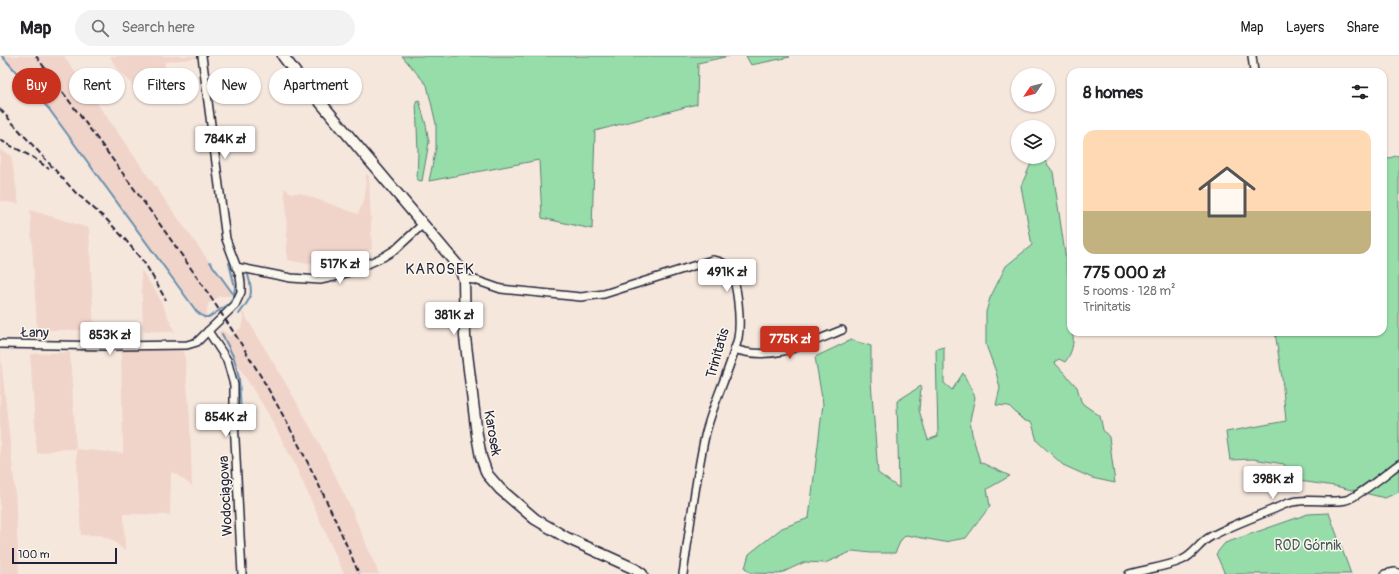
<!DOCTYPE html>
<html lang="en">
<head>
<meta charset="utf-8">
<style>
  :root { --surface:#fff; --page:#f2f2f2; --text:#202124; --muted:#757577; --line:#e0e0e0; --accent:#c8321e }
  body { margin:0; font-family:Pangolin,sans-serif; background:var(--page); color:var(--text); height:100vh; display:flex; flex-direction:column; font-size:15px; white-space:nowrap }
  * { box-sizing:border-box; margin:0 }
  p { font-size:13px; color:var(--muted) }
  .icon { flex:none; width:22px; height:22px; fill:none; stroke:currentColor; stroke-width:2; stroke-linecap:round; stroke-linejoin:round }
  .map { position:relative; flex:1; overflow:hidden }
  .sheet { position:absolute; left:1067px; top:12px; width:320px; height:268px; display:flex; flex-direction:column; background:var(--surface); border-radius:12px; box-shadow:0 1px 3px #0004 }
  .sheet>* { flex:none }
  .banner { position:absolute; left:12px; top:12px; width:380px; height:36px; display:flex; gap:8px }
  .needle { width:26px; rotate:235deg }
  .fabs { position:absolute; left:1011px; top:12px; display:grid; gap:8px }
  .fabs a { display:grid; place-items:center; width:44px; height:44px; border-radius:50%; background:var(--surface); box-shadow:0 1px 3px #0004; font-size:20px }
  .scale { position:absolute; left:12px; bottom:10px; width:105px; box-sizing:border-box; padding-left:4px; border:2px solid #22223b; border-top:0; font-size:11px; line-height:14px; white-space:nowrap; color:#22223b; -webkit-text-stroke:3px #fbf7ec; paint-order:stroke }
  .price { position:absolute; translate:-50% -34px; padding:0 9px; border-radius:4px; background:#fff; color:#222; font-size:13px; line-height:26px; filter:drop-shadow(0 1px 2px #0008) }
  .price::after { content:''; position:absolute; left:50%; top:24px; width:12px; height:9px; margin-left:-6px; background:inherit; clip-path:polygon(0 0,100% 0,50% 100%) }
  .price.current { background:var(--accent); color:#fff }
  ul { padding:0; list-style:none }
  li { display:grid; align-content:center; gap:8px; height:212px; padding:0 16px }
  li+li { border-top:1px solid var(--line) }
  li span { display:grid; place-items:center; height:124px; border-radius:12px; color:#555 }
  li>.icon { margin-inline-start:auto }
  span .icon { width:72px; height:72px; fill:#fffc; stroke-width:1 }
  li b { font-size:17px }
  h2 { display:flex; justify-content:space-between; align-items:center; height:48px; padding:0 16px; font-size:17px }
  .chip { padding:0 14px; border-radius:18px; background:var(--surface); box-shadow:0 1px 3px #0004; font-size:14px; line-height:36px }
  .chip.current { background:var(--accent); color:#fff }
  header { display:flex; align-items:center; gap:24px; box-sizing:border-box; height:56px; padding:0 20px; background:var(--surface); border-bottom:1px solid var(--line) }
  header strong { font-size:19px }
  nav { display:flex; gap:22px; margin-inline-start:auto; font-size:14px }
  .search { width:280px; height:36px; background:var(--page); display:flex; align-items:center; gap:10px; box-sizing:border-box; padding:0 14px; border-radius:22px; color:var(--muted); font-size:15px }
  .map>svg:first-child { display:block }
  .built { fill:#f0d4ca }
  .green { fill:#97ddaa; stroke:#5c8072 }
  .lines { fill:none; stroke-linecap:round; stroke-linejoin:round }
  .stream { stroke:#678fac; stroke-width:2 }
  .street-casing { stroke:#22223b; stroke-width:10 }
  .secondary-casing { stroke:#22223b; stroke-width:13 }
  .street { stroke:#fbf7ec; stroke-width:7 }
  .secondary { stroke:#fbf7ec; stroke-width:10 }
  .rail { stroke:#22223b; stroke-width:2; stroke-dasharray:6 3; stroke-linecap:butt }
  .labels { text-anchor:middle; stroke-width:3; stroke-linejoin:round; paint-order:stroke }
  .street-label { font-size:14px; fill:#22223b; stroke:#fbf7ec }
  .park-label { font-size:14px; fill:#455a5c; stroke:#fbf7ec }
  .neighbourhood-label { font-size:15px; letter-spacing:1px; fill:#22223b; stroke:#fbf7ec }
</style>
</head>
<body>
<header>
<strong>Map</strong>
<div class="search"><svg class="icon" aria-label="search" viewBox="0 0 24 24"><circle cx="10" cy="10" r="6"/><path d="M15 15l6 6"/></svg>Search here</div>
<nav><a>Map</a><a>Layers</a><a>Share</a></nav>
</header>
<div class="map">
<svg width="1399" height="518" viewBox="0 0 1399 518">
  <rect width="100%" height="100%" fill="#f6e7dd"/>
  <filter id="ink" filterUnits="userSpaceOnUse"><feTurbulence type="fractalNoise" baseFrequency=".025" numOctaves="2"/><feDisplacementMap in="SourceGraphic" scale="8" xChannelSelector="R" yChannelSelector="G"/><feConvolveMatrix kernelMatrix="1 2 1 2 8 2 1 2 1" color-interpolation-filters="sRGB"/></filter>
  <g filter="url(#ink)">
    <g class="built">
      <path d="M2,0h62l106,151 64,89h-14l-12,8 -3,17 -156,-212z"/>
      <path d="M110,0h87v2l-32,4 -1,21 -5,4 -18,7 -25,-26z"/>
      <path d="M0,94l11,5 8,49 -19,-3z"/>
      <path d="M366,118l3,2 3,73 -6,3 -24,9 -33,3 -22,-4 -1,-54 -2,-18 8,5h8l58,21 7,-17z"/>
      <path d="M30,154l59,18 5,102h-57z"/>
      <path d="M141,214l16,23 18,39 -32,-1z"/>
      <path d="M242,254l50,84 31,56 28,58 28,66h-35l-49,-109 -29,-55 -33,-52 -15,-26 4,-2 8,6 11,-8 2,-10z"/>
      <path d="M0,293l15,140 4,85h-19z"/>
      <path d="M121,294h62l2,8 5,61 2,67 -16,-12 -5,-2 -1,43 -46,-1 1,37 -13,-11 -12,-5h-19l-5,-86h-16l-23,5 -7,-100 40,-2 6,97 47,4z"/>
    </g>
    <g class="green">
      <path d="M402,0h327l-31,7 -1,41 -102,27 -3,98 -50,-11 -3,-58 -110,21 7,-33v-24l-9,-39z"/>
      <path d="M746,0h43l1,1 -39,8z"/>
      <path d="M419,44l7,25 3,17 -7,39 -5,-1 1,-28 -2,-51z"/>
      <path d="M1399,99v337l-14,6 -50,-12 -43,-6 -8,-16 -31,-5 -23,1 -4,-28 60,-11 -4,-43 -7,-46h108v-172z"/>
      <path d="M1034,101h8l11,15 18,122v38h2c1,12 -1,21 -8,30l-6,-3 -5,3 23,25 4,14 2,3 17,12 3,14 6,7 6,46 -23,-5 -29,-13 -26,-24 -5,-18 -9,-3 -14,-14 -13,-1 4,-17 -4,-16 -10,-27v-33l4,-14 16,-32 26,-21 -11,-59z"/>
      <path d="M851,284l20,6v35l7,92 21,15 -2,-87 24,-15 -2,24 9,30 10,-4 -2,-87 8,-2v36l8,7 11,-17 12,24 -5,23 2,14 8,28 30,14 -23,13 3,17 -24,32 -22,4 -38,-7 -5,5 -6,13h-24l-18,-2 -28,12 -20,-1 -26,12 -28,-1 -6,-5 4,-14 33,-26 27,-10 14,-114 -8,-47z"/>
      <path d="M1329,457l22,61h-126l-9,-20 9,-11 83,-29z"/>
    </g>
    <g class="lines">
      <g class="stream">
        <path d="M2,0l47,53 148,203 7,5h5l20,-13 5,-8 1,-9 -6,-24"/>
        <path d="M210,206l24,33"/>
        <path d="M239,258c12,-16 15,-19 9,-39"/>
        <path d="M222,278l12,24 5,20 2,36"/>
      </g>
      <g class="street-casing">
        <g id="street">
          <path d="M202,0l24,183 14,37 1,8v8l-6,13 -27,26 19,29 7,25v35l8,154"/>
          <path d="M1252,0l2,16"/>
          <path d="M236,211l55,11 29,2 14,-3 18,-6 31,-14 13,-8 27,-25"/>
          <path d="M464,223l11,1 26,9 80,8 23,-3 108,-34c6,1 12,2 16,7 10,13 13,55 10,71 -8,33 -25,64 -33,98 -10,46 -15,92 -22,138"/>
          <path d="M0,288l112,2 75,-1 10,-3 11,-11"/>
          <path d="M734,293c38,13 73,-5 108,-19"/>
          <path d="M1129,518c17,-5 37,-7 53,-14 12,-5 17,-17 28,-23 23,-13 49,-21 73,-32 21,-9 43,-1 63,-5 12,-3 42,-28 53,-36"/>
          <path d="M1385,518l10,-2 4,1"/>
        </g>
      </g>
      <g class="secondary-casing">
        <path id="secondary" d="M283,0l12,16 164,195 5,12 1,58 12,98 4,22 6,17 13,15 35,30 32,19 68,31 7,5"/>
      </g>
      <use href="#street" class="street"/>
      <use href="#secondary" class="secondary"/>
      <g class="rail">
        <path d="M36,0c63,86 128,170 187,260 54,81 98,168 136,258"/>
        <path d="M0,53l75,83 32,28 17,18 22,27 20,35"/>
        <path d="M0,84l34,18 15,11"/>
      </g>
    </g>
  </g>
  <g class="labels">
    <g class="street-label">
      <text transform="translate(35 276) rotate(1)" y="5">Łany</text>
      <text transform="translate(717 297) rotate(-74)" y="5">Trinitatis</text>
      <text transform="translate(493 377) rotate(80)" y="5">Karosek</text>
      <text transform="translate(225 440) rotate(-93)" y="5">Wodociągowa</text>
    </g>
    <g class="park-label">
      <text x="1308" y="494">ROD Górnik</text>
    </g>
    <g class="neighbourhood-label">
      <text x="440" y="218">KAROSEK</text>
    </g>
  </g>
</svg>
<div class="fabs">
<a><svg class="needle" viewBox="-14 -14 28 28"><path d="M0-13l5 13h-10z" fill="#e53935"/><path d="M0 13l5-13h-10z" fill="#757577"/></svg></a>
<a><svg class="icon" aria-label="layers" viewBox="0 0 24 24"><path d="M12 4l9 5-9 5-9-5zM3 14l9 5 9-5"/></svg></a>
</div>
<div class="scale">100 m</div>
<b class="price" style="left:225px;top:104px">784K zł</b>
<b class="price" style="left:340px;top:229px">517K zł</b>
<b class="price" style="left:727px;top:237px">491K zł</b>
<b class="price" style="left:454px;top:280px">381K zł</b>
<b class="price" style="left:110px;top:300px">853K zł</b>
<b class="price current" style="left:790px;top:304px">775K zł</b>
<b class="price" style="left:226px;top:382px">854K zł</b>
<b class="price" style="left:1273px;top:444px">398K zł</b>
<div class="banner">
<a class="chip current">Buy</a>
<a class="chip">Rent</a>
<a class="chip">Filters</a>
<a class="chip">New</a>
<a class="chip">Apartment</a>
</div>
<section class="sheet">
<h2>8 homes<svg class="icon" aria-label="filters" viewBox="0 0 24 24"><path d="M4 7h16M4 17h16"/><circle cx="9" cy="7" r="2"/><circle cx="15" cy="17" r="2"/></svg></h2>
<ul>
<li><span style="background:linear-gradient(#ffd9b3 65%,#c2b280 0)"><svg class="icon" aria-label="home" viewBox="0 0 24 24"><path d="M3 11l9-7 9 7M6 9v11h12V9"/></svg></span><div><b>775 000 zł</b><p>5 rooms · 128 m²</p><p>Trinitatis</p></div></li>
</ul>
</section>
</div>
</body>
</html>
